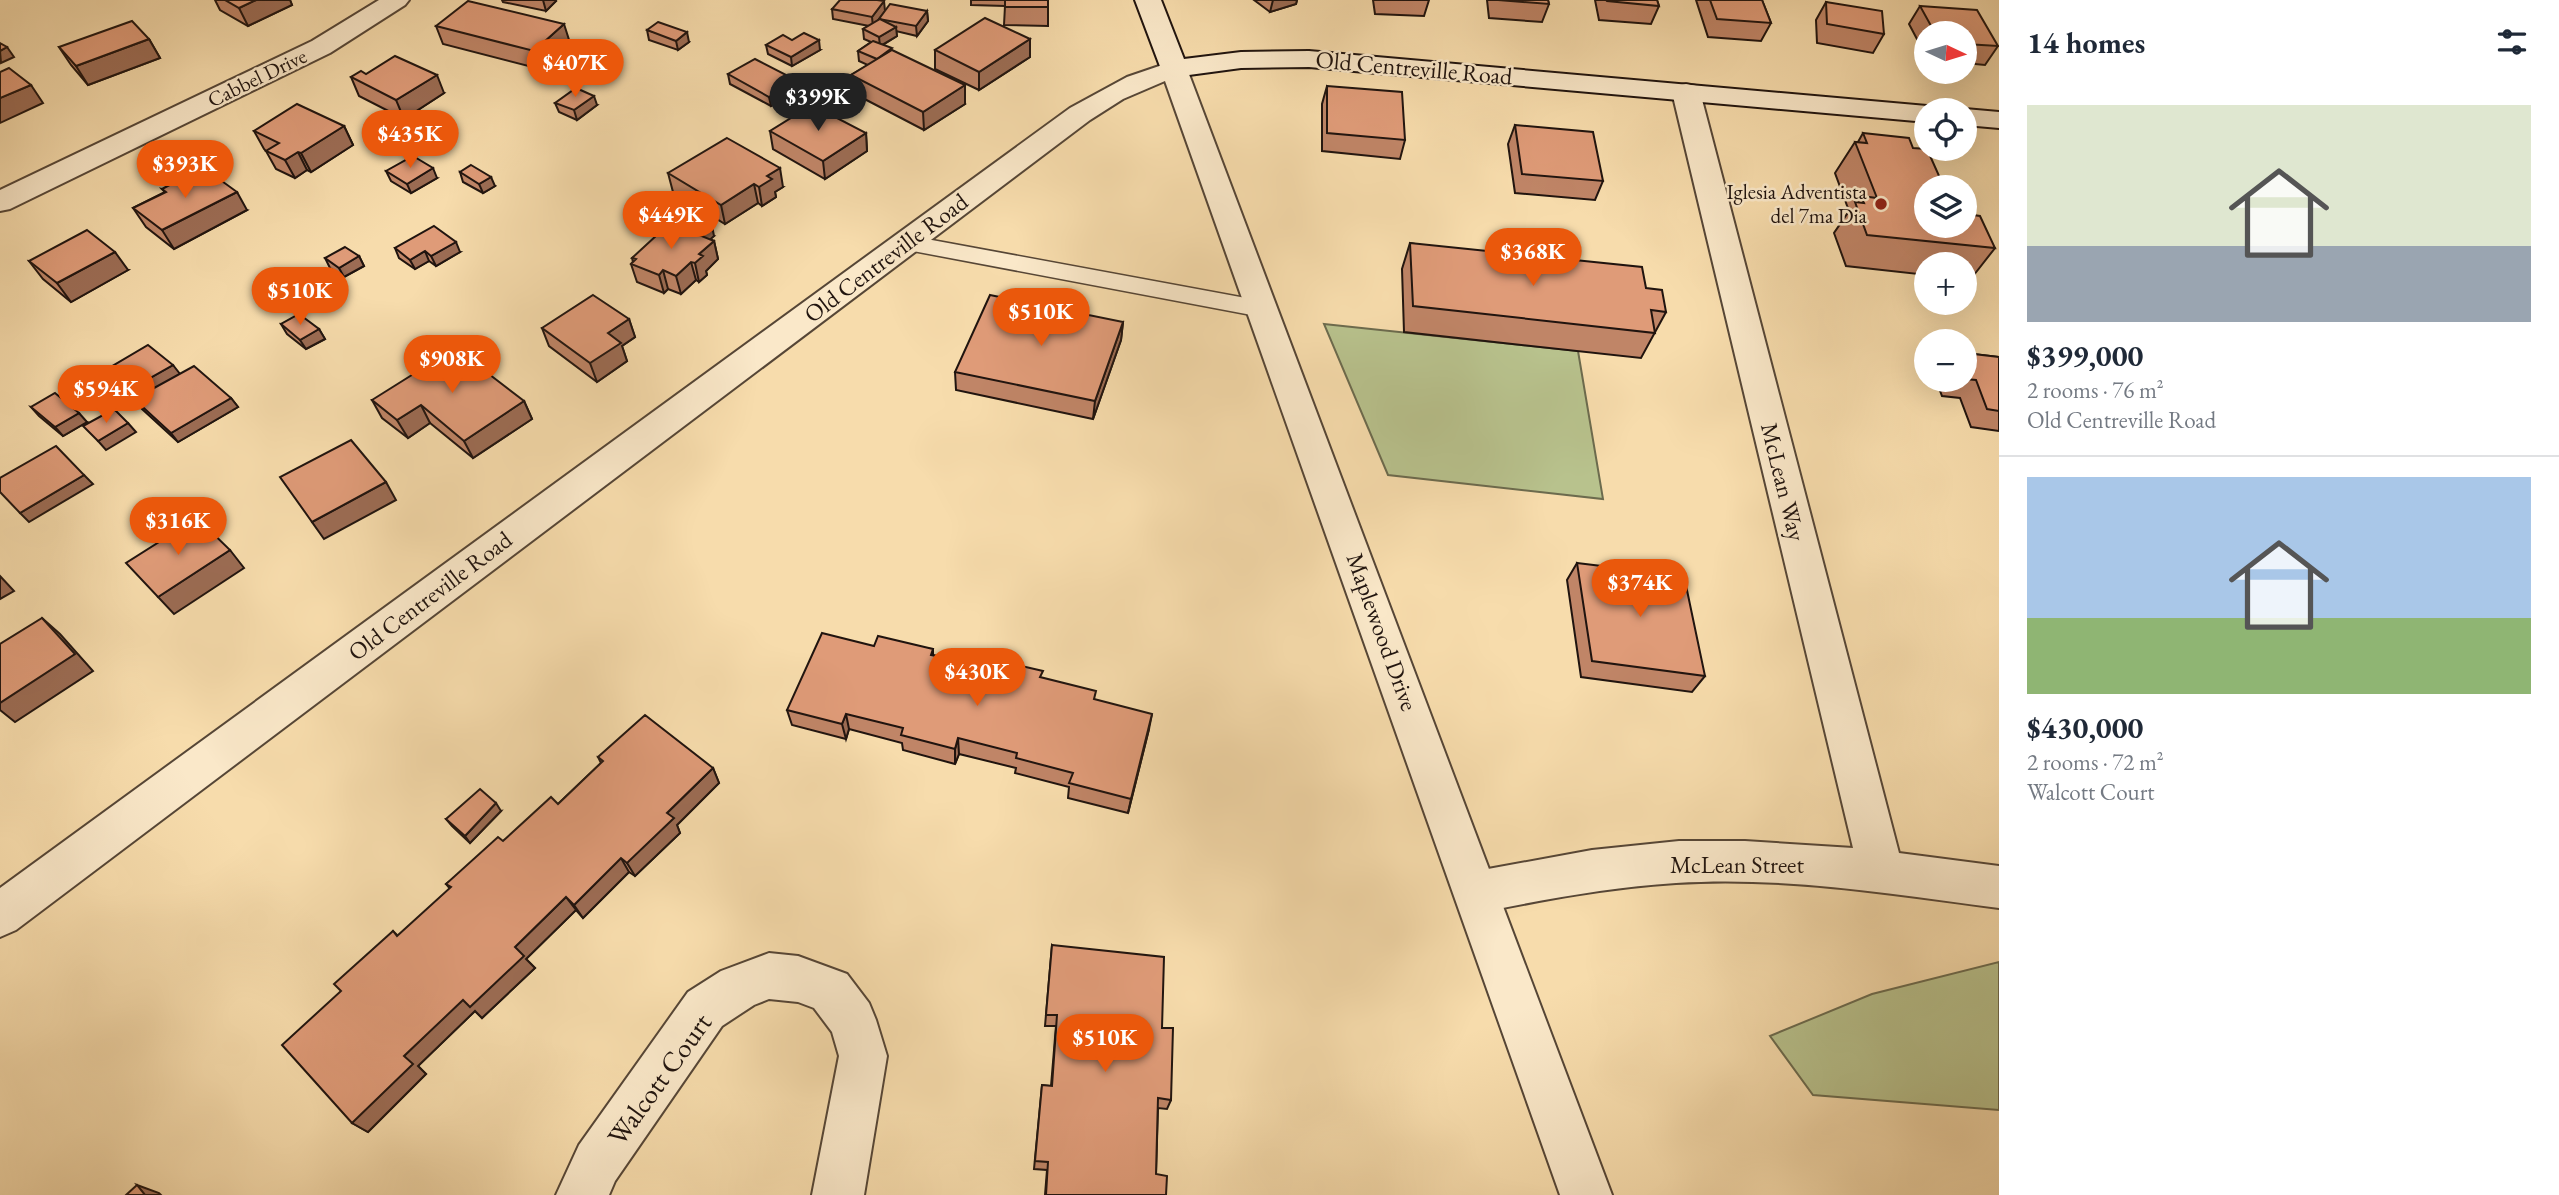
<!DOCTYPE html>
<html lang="en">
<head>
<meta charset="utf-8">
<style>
  :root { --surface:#fff; --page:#f2f2f3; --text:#1f2937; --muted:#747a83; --line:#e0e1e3; --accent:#ea580c }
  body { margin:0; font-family:"EB Garamond",serif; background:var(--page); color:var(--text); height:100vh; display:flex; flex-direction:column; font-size:26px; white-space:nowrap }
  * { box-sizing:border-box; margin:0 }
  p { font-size:23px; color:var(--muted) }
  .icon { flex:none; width:38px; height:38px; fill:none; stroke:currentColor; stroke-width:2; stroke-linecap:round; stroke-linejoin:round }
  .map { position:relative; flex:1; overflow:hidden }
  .panel { display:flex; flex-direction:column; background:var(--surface); width:560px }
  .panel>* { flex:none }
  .needle { width:46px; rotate:94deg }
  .buttons { position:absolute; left:1914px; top:21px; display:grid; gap:14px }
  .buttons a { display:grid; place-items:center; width:63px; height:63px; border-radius:50%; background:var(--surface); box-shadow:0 7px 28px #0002; font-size:35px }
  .price { position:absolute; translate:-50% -60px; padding:0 16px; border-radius:24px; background:var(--accent); color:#fff; font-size:23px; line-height:46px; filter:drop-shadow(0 2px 4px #0008) }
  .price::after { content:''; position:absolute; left:50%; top:42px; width:21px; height:16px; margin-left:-10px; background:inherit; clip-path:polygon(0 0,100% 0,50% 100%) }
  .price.on { background:#222; color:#fff }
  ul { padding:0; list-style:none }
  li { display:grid; align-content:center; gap:14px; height:371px; padding:0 28px }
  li+li { border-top:2px solid var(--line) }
  li span { display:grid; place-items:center; height:217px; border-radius:0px; color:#555 }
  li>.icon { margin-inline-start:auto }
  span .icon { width:126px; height:126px; fill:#fffc; stroke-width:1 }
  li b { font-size:30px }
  h2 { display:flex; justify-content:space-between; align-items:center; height:84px; padding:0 28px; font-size:30px }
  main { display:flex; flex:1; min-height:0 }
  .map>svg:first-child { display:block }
  .green { fill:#b8c28d; stroke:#6c6b4e; stroke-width:2 }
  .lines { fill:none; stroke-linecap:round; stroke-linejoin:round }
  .service-casing { stroke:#564636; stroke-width:3 }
  .minor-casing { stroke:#564636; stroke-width:4 }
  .tertiary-casing { stroke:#564636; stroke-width:4 }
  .secondary-casing { stroke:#20140f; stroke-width:4 }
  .service { fill:#fae8c9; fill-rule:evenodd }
  .minor { fill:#fae8c9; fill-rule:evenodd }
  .tertiary { fill:#fae8c9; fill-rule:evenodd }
  .secondary { fill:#fae8c9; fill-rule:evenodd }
  .wall { fill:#c08567; stroke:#20140f; stroke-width:2 }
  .shaded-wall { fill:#9c6c54; stroke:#20140f; stroke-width:2 }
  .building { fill:#df9b78; stroke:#20140f; stroke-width:2 }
  .poi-dot { fill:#8f2418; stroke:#fae8c9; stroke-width:2.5 }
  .labels { text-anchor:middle; stroke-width:5; stroke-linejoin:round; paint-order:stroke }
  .far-street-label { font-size:21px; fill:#20140f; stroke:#fae8c9 }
  .far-poi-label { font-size:21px; fill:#20140f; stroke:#fae8c9; text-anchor:end }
  .street-label { font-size:24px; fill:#20140f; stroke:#fae8c9 }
  .near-street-label { font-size:28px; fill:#20140f; stroke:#fae8c9 }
</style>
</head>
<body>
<main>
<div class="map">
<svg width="1999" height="1195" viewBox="0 0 1999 1195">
  <rect width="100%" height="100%" fill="#f7dcac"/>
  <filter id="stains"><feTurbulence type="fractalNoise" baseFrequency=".00286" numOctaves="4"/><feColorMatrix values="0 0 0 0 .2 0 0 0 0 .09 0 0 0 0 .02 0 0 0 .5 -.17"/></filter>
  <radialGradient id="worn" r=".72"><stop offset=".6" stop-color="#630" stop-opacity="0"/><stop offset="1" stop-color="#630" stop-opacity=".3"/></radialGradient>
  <g class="green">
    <path d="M1324,324l254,27 25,148 -215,-24z"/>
    <path d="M1999,962v148l-186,-15 -43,-59 102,-42z"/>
  </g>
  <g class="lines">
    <g class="service-casing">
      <path id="service" d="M905,235l357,66 9,2 3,6 -3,6 -9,2 -365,-69 -4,-5 4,-5z"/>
    </g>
    <g class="minor-casing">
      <g id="minor">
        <path d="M379,0h30l-4,5 -75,48 -320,156 -10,2v-21l312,-149z"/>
        <path d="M1686,84l10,2 4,6 199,761 100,13v42c-106,-14 -215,-32 -323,-25 -67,4 -133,17 -199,30l-16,-6 -7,-15 7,-15 16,-6 115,-21 87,-9h66l108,7 -181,-756 4,-6z"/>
        <path d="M769,953l29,3 49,18 22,29 7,17 11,36 -23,139h-52l27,-139 -7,-24 -18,-24 -16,-6 -29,-3 -15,6 -32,21 -107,155 -6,14h-53l23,-50 109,-153 33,-21z"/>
      </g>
    </g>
    <g class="tertiary-casing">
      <path id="tertiary" d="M1174,61l9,2 4,6 425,1126h-52l-395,-1114 -42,18 -33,21 -1074,810 -16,7v-49l1070,-780 57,-31z"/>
    </g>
    <g class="secondary-casing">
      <g id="secondary">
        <path d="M1135,0h26l23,59 57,-7 68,-1 618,55 11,4h-11v12l-618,-55 -68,1 -67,9 -9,-2 -4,-6z"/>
        <path d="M1965,109l34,3v16l-34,-3v-15h-6z"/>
      </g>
    </g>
    <use href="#service" class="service"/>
    <use href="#minor" class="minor"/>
    <use href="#tertiary" class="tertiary"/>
    <use href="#secondary" class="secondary"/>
  </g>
  <g class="wall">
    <path d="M215,0h75l2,5 -44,21 -28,-16z"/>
    <path d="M502,0h53l1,1 -10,10 -43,-9z"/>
    <path d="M971,0h77v26l-44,-1 1,-19 -34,-1z"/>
    <path d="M1254,0h43l-1,4 -26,8z"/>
    <path d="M1373,0h56l-5,16 -49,-2z"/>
    <path d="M1487,0h61l1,4 -7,18 -53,-4z"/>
    <path d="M1595,0h62l2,6 -8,18 -52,-4z"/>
    <path d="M1696,0h66l9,23 -10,18 -53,-4z"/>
    <path d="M1826,2l58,32 -11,19 -56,-10 -1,-23z"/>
    <path d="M1920,6l78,40 -13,19 -20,-2v-30h-38v25l-18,-34z"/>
    <path d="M832,9l95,2 1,10 -11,15 -21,-5 1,5 -14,9 82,59 -41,26 -71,-37 -2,-18 17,-10 -9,-4 -1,-10 13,-9 -7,-3 -1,-10 6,-3 -36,-7z"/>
    <path d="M436,26l134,17 -30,26 -97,-25z"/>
    <path d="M647,30l42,12 -11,8 -29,-10z"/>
    <path d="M149,39l11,19 -72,27 -17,-20 -12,-18z"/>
    <path d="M1030,39v18l-51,33 -44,-21v-19z"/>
    <path d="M766,45l54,5 -28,16 -24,-12z"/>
    <path d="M366,74l78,19 -40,26 -45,-23 -8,-19z"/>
    <path d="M728,74l68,6 2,10 -27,16 -41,-22z"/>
    <path d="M1327,86l78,54 -5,19 -78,-8v-47z"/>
    <path d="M555,103l42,2 -20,15 -18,-8z"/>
    <path d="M1515,125l88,56 -8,19 -80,-7 -7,-49z"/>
    <path d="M344,126l9,19 -42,27 -4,-2 -12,8 -19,-9 -10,-18 -2,-2 -10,-18z"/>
    <path d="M770,131l96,2 1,18 -42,28 -52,-30z"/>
    <path d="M1863,133l64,54 68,61 -25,32 -5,-1v-15h-38v11l-81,-9 -12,-33 15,-22 -14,-38 20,-31h3z"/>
    <path d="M386,171l51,7 -26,15 -20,-12z"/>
    <path d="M460,172l35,14 -12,7 -20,-11z"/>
    <path d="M668,173l115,14 -8,5 1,5 -14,9 -4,-3 -33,21 -52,-32z"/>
    <path d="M162,189l85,21 -73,39 -28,-22 -13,-19 32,-16z"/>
    <path d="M686,230l28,6 -4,3 4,2 4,18 -12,12 1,4 -8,7 -3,-2 -15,14 -13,-5 -4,4 -27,-11 -6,-18 2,-2 -1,-4z"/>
    <path d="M1410,243l236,45 20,24 -25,46 -237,-26 -2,-63z"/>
    <path d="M395,248l65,4 -24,14 -7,-5 -14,8 -16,-11z"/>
    <path d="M359,256l5,10 -20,11 -14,-9 -5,-10z"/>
    <path d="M29,261l99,9 -57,32 -28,-23z"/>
    <path d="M629,319l6,18 -13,9 5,15 -30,21 -48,-36 -7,-18z"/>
    <path d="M1123,322l-2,18 -28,79 -137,-29 -1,-18z"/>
    <path d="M281,324l38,5 6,10 -19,10 -19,-15z"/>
    <path d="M1965,353l34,4v74l-28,-4 -11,-29 -18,-2 -6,-16h29z"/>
    <path d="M104,371l75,3 52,24 7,9 -60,35 -36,-33 -7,-8 -24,-20z"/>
    <path d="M372,400l152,1 8,18 -59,39 -43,-35 -22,15 -26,-20z"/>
    <path d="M31,407l56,15 -24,14 -24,-20z"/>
    <path d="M1577,563l128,113 -13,16 -111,-15 -14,-97z"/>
    <path d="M874,646l59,3v6l50,11 59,12 53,22 54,29 -21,84 -60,-15 1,-11 -54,-14 1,-5 -57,-14 -4,10 -52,-14 -1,-7 -53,-14 -3,10 -54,-14 -5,-15z"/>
    <path d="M598,757l115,11 6,15 -42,42 3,8 -45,43 -6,-4 -46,46 -7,-8 -50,49 9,9 -53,50 -7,-7 -57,55 8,8 -58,58 -16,-9 -11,-132 52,-60 5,5 52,-47 -4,-5 57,-43 55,-37 43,-41z"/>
    <path d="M501,811l-31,32 -18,-17 -6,-7z"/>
    <path d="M1052,945l110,83 9,72 -4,9 -9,-1 -2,66 10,21h-121l2,-25 -13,-1 8,-84 9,1 5,-60h-11z"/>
  </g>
  <g class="shaded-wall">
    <path d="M256,0h34l2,5 -44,21 -9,-18z"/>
    <path d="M543,0h12l1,1 -10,10z"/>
    <path d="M1273,0h24l-1,4 -26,8z"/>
    <path d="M884,1l1,10 -12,16 -1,-10z"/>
    <path d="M927,11l1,10 -11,15 -1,-10z"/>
    <path d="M564,24l6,19 -30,26 -6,-18z"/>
    <path d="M896,27l1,9 -17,10 -1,-9z"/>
    <path d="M687,32l2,10 -11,8 -2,-9z"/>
    <path d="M149,39l11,19 -72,27 -12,-19z"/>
    <path d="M1030,39v18l-51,33v-18z"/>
    <path d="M819,40l1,10 -28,16 -1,-9z"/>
    <path d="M7,47l7,10 -13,6 -1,-12z"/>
    <path d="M437,75l7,18 -40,26 -8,-19z"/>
    <path d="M796,80l2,10 -27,16 -2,-9z"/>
    <path d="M31,85l12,18 -43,20v-25z"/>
    <path d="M965,85v19l-41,26 -1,-18z"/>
    <path d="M594,96l3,9 -20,15 -3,-10z"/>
    <path d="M344,126l9,19 -42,27 -10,-19z"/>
    <path d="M866,133l1,18 -42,28 -2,-18z"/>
    <path d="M298,152l9,18 -12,8 -10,-18z"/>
    <path d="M433,168l4,10 -26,15 -4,-9z"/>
    <path d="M780,168l3,19 -8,5 1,5 -14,9 -3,-19 8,-11z"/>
    <path d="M491,177l4,9 -12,7 -4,-9z"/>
    <path d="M754,184l4,19 -33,21 -4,-19z"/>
    <path d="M237,192l10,18 -73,39 -12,-19z"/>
    <path d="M712,226l2,10 -10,9 -2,-10z"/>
    <path d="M714,241l4,18 -12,12 1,4 -8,7 -4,-19 4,-9z"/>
    <path d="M456,242l4,10 -24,14 -5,-10z"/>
    <path d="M425,251l4,10 -14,8 -5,-9z"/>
    <path d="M115,252l13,18 -57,32 -14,-19z"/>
    <path d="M359,256l5,10 -20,11 -5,-9z"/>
    <path d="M691,262l5,18 -15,14 -5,-18z"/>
    <path d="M663,270l5,19 -4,4 -5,-18z"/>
    <path d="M629,319l6,18 -13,9 5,15 -30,21 -7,-19 18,-30z"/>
    <path d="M1123,322l-2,18 -28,79 2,-18z"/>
    <path d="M319,329l6,10 -19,10 -6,-9z"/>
    <path d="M173,365l7,9 -45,27 -8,-10z"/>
    <path d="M231,398l7,9 -60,35 -7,-9z"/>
    <path d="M524,401l8,18 -59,39 -9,-17z"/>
    <path d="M421,405l9,18 -22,15 -11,-18z"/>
    <path d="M79,413l8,9 -24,14 -8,-9z"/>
    <path d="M128,423l8,9 -30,18 -8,-9z"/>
    <path d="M84,475l9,9 -64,38 -9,-9z"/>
    <path d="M386,482l10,18 -72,39 -12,-17z"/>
    <path d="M230,550l14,18 -70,46 -16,-17z"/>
    <path d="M0,576l14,15 -14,8z"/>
    <path d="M42,618l18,16 33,37 -78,51 -15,-12v-7z"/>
    <path d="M846,714l3,15 -3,10 -4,-15z"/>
    <path d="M1152,714l-3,15 -21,84 3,-14z"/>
    <path d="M958,738l1,16 -4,10v-15z"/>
    <path d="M713,768l6,15 -42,42 3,8 -45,43 -8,-13 40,-50z"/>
    <path d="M496,803l5,8 -31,32 -5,-7z"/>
    <path d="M621,858l8,14 -46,46 -9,-13z"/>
    <path d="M566,897l10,13 -50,49 9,9 -53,50 -7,-7 -57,55 8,8 -58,58 -16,-9 52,-67z"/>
    <path d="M137,1185l22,8 2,2h-16z"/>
  </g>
  <g class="building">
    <path d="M225,0h31l-17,8z"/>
    <path d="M840,0h37l7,1 -12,16 -40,-8z"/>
    <rect x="1005" y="0" width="43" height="7"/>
    <path d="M1498,0h50l1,4z"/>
    <path d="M1606,0h51l2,6 -52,-5z"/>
    <path d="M1710,0h52l9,23 -54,-4z"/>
    <path d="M468,1l96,23 -30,27 -98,-25z"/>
    <path d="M1826,2l56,9 2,23 -57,-10z"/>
    <path d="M890,4l37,7 -11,15 -37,-7z"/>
    <path d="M1920,6l57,4 21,36 -33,-2v-11h-30z"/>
    <path d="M985,18l45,21 -51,33 -44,-22z"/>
    <path d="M880,19l16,8 -17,10 -16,-8z"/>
    <path d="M132,21l17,18 -73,27 -17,-19z"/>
    <path d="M658,22l29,10 -11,9 -29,-11z"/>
    <path d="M804,33l15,7 -28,17 -25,-12 17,-10 9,5z"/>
    <path d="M873,41l19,7 -15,11 -19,-8z"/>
    <path d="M0,43l7,4 -7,4z"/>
    <path d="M892,50l73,35 -42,27 -72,-37z"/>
    <path d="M395,56l42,19 -41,25 -45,-23 10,-6 5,3z"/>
    <path d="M755,59l41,21 -27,17 -41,-23z"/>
    <path d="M9,68l22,17 -31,13v-26z"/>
    <path d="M1327,86l75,6 3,48 -78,-7z"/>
    <path d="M576,88l18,8 -20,14 -19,-7z"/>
    <path d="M297,104l47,22 -43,27 -3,-1 -13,8 -19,-9 13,-8 -25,-12z"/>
    <path d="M812,105l54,28 -43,28 -53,-30z"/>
    <path d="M1515,125l78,7 10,49 -81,-7z"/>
    <path d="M1863,133l46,5 4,10 14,1 17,38h-17v39h38v-12l15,2 15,32 -128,-13 -12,-33 9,1 -3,-7 16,2 -22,-56 12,1z"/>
    <path d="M727,138l53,30 -13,8 5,3 -13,8 -5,-3 -33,21 -53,-32z"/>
    <path d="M413,156l20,12 -26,16 -21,-13z"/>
    <path d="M471,165l20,12 -12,7 -19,-12z"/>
    <path d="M208,171l29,21 -75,38 -29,-22 33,-16 -4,-3 15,-8 4,3z"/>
    <path d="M696,220l16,6 -10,9 -16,-6z"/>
    <path d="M670,223l44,18 -15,13 4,2 -8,7 -4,-1 -15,14 -13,-6 -4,5 -28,-11 5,-5 -4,-1z"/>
    <path d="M434,226l22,16 -25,14 -6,-5 -15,9 -15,-12z"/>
    <path d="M87,230l28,22 -58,31 -28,-22z"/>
    <path d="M1410,243l232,24 4,21 16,2 4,22 -15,-2 4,23 -242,-27z"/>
    <path d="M345,247l14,9 -20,12 -14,-10z"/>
    <path d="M593,295l36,24 -21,14 13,10 -31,20 -48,-35z"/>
    <path d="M990,295l133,27 -28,79 -140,-29z"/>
    <path d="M299,314l20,15 -19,11 -19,-16z"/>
    <path d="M148,345l25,20 -46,26 -23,-20z"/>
    <path d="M455,348l69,53 -60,40 -43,-36 -24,15 -25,-20z"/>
    <path d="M1965,353l34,4v54l-12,-2 -11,-29 -11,-1z"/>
    <path d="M194,366l37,32 -60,35 -37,-34z"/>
    <path d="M55,393l24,20 -24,14 -24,-20z"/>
    <path d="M114,409l14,14 -30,18 -15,-15z"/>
    <path d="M351,440l35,42 -74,40 -32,-45z"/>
    <path d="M56,446l28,29 -64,38 -20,-21v-14z"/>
    <path d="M197,518l33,32 -72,47 -32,-34z"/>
    <path d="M1577,563l107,13 21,100 -113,-15z"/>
    <path d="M42,618l33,36 -75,49v-59z"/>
    <path d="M822,633l52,13 4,-10 55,13 -2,6 52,11 3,-8 57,13 -3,6 56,14 -2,8 58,15 -21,85 -62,-16 4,-10 -57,-15 1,-5 -59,-15 -3,11 -54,-14 2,-7 -57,-14 -4,10 -55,-14z"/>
    <path d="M645,715l68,53 -46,45 7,5 -47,45 -6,-5 -47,47 -8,-8 -51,50 9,9 -54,51 -7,-7 -59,56 9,8 -61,59 -70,-78 59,-54 -7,-7 59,-53 4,5 54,-49 -5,-3 52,-47 5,4 48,-44 7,7 45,-43 -5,-4z"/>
    <path d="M480,789l16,14 -31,33 -19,-17z"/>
    <path d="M1052,945l112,12 -2,71h11l-2,72 -13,-2 -2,76 11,2 -1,19h-120l2,-33 -13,-1 7,-76 10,1 5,-71h-11z"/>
    <path d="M137,1185l8,10h-19z"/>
  </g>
  <circle class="poi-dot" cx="1881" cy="204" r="7"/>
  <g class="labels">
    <g class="far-street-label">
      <text transform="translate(257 78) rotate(-26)" y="7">Cabbel Drive</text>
    </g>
    <g class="far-poi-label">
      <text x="1867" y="199">Iglesia Adventista<tspan x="1867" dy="24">del 7ma Dia</tspan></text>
    </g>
    <g class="street-label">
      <text transform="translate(1414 68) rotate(5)" y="8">Old Centreville Road</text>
      <text transform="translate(886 258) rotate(-37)" y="8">Old Centreville Road</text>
      <text transform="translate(1783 482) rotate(76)" y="8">McLean Way</text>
      <text transform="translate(430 596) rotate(-37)" y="8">Old Centreville Road</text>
      <text transform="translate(1382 632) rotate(70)" y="8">Maplewood Drive</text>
      <text x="1737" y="873">McLean Street</text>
    </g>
    <g class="near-street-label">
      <text transform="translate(659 1079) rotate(-54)" y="10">Walcott Court</text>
    </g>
  </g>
  <rect width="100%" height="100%" filter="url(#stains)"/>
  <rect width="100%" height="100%" fill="url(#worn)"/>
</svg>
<div class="buttons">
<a><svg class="needle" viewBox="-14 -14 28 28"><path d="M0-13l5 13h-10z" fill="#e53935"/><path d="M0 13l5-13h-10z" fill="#747a83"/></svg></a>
<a><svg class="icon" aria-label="locate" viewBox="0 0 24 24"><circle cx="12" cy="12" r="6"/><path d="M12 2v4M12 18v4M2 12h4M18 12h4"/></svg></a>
<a><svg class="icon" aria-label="layers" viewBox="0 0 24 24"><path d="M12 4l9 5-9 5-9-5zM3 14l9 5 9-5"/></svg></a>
<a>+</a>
<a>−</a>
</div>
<b class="price" style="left:575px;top:99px">$407K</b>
<b class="price on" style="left:818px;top:133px">$399K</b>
<b class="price" style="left:410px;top:170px">$435K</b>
<b class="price" style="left:185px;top:200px">$393K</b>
<b class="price" style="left:671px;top:251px">$449K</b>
<b class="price" style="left:1533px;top:288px">$368K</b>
<b class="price" style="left:300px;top:327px">$510K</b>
<b class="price" style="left:1041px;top:348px">$510K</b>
<b class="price" style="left:452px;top:395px">$908K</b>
<b class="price" style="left:106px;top:425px">$594K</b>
<b class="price" style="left:178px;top:557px">$316K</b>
<b class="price" style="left:1640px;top:619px">$374K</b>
<b class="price" style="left:977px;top:708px">$430K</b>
<b class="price" style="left:1105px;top:1074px">$510K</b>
</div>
<section class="panel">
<h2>14 homes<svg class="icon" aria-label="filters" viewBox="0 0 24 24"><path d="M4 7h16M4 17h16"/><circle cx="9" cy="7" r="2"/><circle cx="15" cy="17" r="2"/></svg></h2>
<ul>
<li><span style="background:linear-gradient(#dfe7d0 65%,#9aa5b1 0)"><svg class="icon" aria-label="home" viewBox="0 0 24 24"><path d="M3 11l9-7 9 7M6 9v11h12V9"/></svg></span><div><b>$399,000</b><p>2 rooms · 76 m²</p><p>Old Centreville Road</p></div></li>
<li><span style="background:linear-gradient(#a9c7e8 65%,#8fb573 0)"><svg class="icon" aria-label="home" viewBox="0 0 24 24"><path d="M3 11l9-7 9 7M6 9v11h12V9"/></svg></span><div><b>$430,000</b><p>2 rooms · 72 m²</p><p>Walcott Court</p></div></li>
</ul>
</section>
</main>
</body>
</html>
